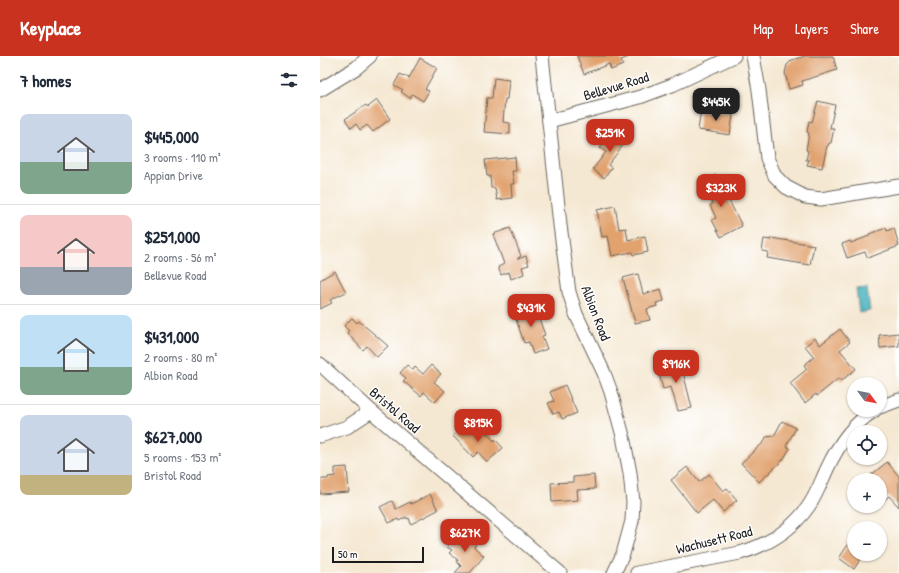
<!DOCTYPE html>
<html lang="en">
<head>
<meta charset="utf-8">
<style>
  :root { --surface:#fff; --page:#f2f2f3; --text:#1f2937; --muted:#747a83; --line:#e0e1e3; --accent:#c8321e }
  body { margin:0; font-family:"Patrick Hand",sans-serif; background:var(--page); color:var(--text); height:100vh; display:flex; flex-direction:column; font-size:15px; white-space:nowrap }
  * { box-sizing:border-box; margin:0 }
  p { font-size:13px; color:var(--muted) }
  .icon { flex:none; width:22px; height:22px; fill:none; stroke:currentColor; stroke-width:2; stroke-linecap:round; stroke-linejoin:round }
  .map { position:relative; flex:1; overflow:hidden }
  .sheet { display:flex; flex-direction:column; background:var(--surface); width:320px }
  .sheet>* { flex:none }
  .needle { width:26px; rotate:122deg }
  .tools { position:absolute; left:527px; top:321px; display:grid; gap:8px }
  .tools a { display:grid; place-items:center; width:40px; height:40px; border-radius:50%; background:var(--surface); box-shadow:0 1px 3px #0004; font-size:20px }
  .scale { position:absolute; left:12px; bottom:10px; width:92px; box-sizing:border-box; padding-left:4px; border:2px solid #1c1c1c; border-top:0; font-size:11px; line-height:14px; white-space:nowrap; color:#1c1c1c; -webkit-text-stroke:3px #fff; paint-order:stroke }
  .price { position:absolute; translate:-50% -34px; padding:0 9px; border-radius:8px; background:var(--accent); color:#fff; font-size:13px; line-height:26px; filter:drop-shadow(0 1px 2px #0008) }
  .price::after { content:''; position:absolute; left:50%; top:24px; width:12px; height:9px; margin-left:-6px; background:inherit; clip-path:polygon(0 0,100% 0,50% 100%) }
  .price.current { background:#222; color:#fff }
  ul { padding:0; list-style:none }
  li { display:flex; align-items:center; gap:12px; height:100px; padding:0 20px }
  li+li { border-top:1px solid var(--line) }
  li span { display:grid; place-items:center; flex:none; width:112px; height:80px; border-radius:8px; color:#555 }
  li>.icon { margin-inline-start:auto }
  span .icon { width:48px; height:48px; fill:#fffc; stroke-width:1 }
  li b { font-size:17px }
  h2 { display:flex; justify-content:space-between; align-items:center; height:48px; padding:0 20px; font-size:17px }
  header { display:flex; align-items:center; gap:24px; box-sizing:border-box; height:56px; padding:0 20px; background:var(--accent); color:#fff }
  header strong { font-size:19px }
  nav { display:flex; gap:22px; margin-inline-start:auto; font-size:14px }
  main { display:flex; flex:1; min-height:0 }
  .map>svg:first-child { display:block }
  .water { fill:#3fafbb; stroke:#2e666c }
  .building { fill:#e1a26e }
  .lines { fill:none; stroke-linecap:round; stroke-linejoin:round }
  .minor-casing { stroke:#68635c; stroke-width:15 }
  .minor { stroke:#fff; stroke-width:13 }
  .labels { text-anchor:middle; stroke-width:3; stroke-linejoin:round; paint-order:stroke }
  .street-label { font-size:14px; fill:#1c1c1c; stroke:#fff }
</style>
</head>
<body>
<header>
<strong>Keyplace</strong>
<nav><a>Map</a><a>Layers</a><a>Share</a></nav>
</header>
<main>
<section class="sheet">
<h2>7 homes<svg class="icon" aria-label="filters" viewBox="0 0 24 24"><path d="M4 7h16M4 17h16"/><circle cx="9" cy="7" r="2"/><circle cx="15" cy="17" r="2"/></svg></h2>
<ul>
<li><span style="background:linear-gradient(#c9d6e8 60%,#7fa58c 0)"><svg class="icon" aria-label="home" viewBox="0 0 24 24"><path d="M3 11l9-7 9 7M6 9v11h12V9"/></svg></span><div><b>$445,000</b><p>3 rooms · 110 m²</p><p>Appian Drive</p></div></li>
<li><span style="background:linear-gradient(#f6c9c9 65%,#9aa5b1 0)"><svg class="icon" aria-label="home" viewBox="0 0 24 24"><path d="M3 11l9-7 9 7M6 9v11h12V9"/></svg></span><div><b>$251,000</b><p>2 rooms · 56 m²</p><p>Bellevue Road</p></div></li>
<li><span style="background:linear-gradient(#bfe0f5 65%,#7fa58c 0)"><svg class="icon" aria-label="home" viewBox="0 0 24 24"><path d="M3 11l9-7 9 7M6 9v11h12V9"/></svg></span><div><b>$431,000</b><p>2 rooms · 80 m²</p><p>Albion Road</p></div></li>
<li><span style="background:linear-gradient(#c9d6e8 75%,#c2b280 0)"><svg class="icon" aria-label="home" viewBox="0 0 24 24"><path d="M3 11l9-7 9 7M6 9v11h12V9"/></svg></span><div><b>$627,000</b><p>5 rooms · 153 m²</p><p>Bristol Road</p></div></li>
</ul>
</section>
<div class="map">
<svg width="579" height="517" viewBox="0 0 579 517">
  <rect width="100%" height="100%" fill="#fff"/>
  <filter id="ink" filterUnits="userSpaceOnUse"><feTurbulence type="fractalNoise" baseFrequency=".025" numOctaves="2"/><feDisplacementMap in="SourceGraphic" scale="8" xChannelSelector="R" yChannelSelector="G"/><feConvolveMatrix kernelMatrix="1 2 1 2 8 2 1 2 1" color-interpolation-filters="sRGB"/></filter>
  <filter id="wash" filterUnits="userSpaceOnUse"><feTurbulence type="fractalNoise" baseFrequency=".012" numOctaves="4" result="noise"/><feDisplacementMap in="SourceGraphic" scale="16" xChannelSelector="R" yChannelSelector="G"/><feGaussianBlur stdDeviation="0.9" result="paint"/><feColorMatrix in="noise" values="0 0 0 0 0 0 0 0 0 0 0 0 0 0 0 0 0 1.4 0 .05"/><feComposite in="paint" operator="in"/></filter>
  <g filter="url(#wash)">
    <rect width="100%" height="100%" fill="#f5e8d2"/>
    <path class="water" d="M547,232l3,23 -11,2 -3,-24z"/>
    <g id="blocks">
      <g class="building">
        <path d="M257,0h51l1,1 -8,3 2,5 -12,5 -2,-6 -25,10z"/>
        <path d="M485,0h28l4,14 -35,11 1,4 -14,4 -4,-16 2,-8 5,-5z"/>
        <path d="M100,2l17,10 -12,21 4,2 -6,10 -11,-7 -2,4 -9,-6 2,-2 -9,-5 6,-11 9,4z"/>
        <path d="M174,22l15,2 -2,19h-2l-2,23 7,1v11l-26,-2 3,-34h5z"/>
        <path d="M57,44l13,19 -17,13 -6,-7 -7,5 -4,-6 -5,4 -6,-9 21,-14 2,2z"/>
        <path d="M498,45l17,4 -5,23h4l-3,15h-2l-1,3h-1l-5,22 -15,-3 2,-5h-3l2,-9 -2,-1 3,-17 -2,-1 2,-11 3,1z"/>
        <path d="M381,54l32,5 -3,20 -32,-5z"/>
        <path d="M294,74l13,10 -19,25 4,3 -8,10 -11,-9 13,-17 -6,-4z"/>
        <path d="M195,101l1,14h-4l2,13h-3l1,14 -15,2 -2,-12h-4l-1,-12h-3l-2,-16z"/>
        <path d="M396,119l26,51 -21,11 -9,-17 4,-2 -6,-13 3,-1 -11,-22z"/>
        <path d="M295,150l4,23 7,-1 2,12 17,-4 3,16 -15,3 -1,-3 -20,4 -4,-20 -6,1 -5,-27z"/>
        <path d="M190,172l11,28 -3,2v1l8,-3 3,9 -7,2 2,7 -13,5 -2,-7 -8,3 -3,-8 6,-3 -11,-30z"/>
        <path d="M566,172l1,3 7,-3 5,18 -31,12 -3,-6 -18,6 -5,-14 8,-3 1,2 18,-7v-2z"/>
        <path d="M451,182l43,7 -4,20 -43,-7 1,-6 -6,-1 2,-12 7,1z"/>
        <path d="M15,215l11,21 -16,8 2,3 -12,6v-29z"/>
        <path d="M318,218l5,20 18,-5 3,12 -8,2 1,3 -10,3 3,11 -15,3 -12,-45z"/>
        <path d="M211,248l4,10 2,-1 8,22 -3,1 5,13 -14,5 -4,-12 -5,1 -11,-33z"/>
        <path d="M32,262l5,5 2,-2 29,25 -11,11 -10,-11 -4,4 -16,-17 2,-2 -5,-5z"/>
        <path d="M520,273l10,13 -10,8 16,19 -15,12 -2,-3 -22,18 -1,-2 -11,9 -15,-20 17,-14 -3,-4 10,-8 -9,-11 10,-8 5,7z"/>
        <path d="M579,277v13l-19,2 -1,-13z"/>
        <path d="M360,304l12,48 -14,3 -7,-24 -8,2 -6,-23z"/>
        <path d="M87,309l6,5 2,-3 8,7 8,-9 10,9 -7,8 11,9 -10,11 -11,-10 -3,4 -18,-15 3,-3 -6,-5z"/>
        <path d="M245,329l12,28 -15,6 -3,-7 -6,2 -5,-11 6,-2 -4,-9z"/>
        <path d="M462,365l14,7 -10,18 4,2 -7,12 -24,22 -18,-19 23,-21 2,-5 8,-1z"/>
        <path d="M146,367l10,10 6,-5 12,13 1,-2 8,9 -16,14 -9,-10 -5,5 -20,-21z"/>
        <path d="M567,406l12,14v31l-10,-11 -9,8v-24h-15z"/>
        <path d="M27,411l2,25 -29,2v-15h8v-2l7,-1v-8z"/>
        <path d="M367,411l12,15 10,-8 14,17 4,-3 10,12 -14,12 -10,-12 -16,13 -26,-33z"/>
        <path d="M274,419l1,14 -18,1 1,10 -26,2 -1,-19 22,-1v-5z"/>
        <path d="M110,438l8,16 -27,14 -2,-6 -2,1 -1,-2 -7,4 -1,-2 -9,4 -9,-16 12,-6 4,8 14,-7 1,2z"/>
        <path d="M141,475l15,13 -2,3 10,9 -14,17h-15l6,-7 -4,-4 1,-2 -9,-7 3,-3 -5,-3z"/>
        <path d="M534,480v18h10l-10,15 -15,-11z"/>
      </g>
    </g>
  </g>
  <g filter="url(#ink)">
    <use href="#blocks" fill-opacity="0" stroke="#68635c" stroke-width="1"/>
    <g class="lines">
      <g class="minor-casing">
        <g id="minor">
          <path d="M222,0l18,169 9,67 7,22 28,59 7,19 12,44 7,37 3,29 -1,19 -9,33 -9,19"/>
          <path d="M433,0l6,34 8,68 8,18 11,11 19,10 16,2 78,-13"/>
          <path d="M0,34l36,-22 14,-12"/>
          <path d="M229,65l91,-24 32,-12 62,-29"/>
          <path d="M0,308l51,47 189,162"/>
          <path d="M560,351l19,-7"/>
          <path d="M0,380l27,-9 24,-16"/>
          <path d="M317,517l103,-20c27,-8 51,-22 68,-46 8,-11 13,-25 19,-38 11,-24 25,-45 48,-59"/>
        </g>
      </g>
      <use href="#minor" class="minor"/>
    </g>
  </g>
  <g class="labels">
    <g class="street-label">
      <text transform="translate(296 30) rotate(-17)" y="5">Bellevue Road</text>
      <text transform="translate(276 257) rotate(69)" y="5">Albion Road</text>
      <text transform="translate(75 354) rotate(41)" y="5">Bristol Road</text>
      <text transform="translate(394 484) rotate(-14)" y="5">Wachusett Road</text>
    </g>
  </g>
</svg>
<div class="tools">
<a><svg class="needle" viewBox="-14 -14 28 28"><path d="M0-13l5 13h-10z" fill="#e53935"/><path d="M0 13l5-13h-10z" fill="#747a83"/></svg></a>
<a><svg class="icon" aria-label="locate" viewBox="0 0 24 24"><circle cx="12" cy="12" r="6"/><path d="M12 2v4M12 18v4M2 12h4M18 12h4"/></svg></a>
<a>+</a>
<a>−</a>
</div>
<div class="scale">50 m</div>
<b class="price current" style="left:396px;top:66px">$445K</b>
<b class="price" style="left:290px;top:97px">$251K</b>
<b class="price" style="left:401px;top:152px">$323K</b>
<b class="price" style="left:211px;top:272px">$431K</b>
<b class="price" style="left:356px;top:328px">$916K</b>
<b class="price" style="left:158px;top:387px">$815K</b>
<b class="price" style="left:145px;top:497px">$627K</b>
</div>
</main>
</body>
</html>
